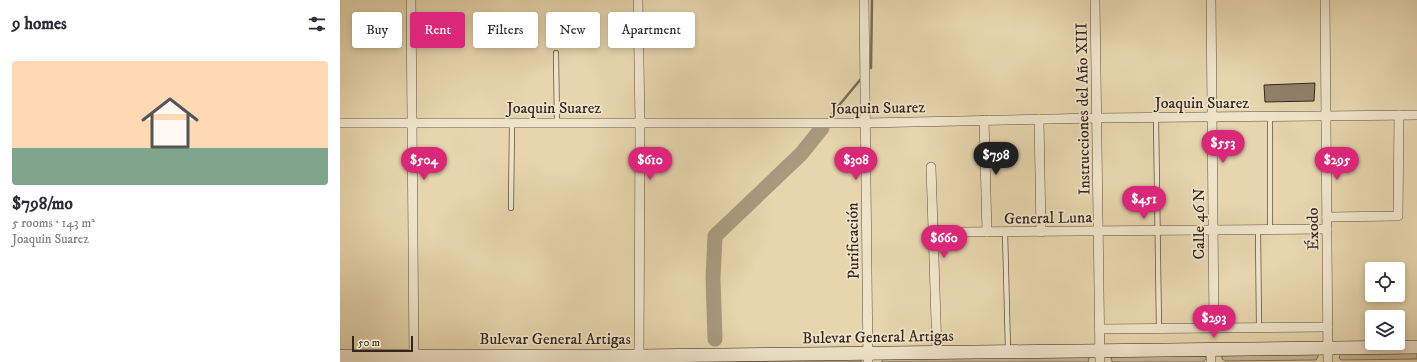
<!DOCTYPE html>
<html lang="en">
<head>
<meta charset="utf-8">
<style>
  :root { --surface:#fff; --page:#f2f2f3; --text:#2b2b33; --muted:#7c7c81; --accent:#db2777 }
  body { margin:0; font-family:"IM FELL DW Pica",serif; background:var(--page); color:var(--text); height:100vh; display:flex; flex-direction:column; font-size:15px; white-space:nowrap }
  * { box-sizing:border-box; margin:0 }
  p { font-size:13px; color:var(--muted) }
  .icon { flex:none; width:22px; height:22px; fill:none; stroke:currentColor; stroke-width:2; stroke-linecap:round; stroke-linejoin:round }
  .map { position:relative; flex:1; overflow:hidden }
  .sheet { display:flex; flex-direction:column; background:var(--surface); width:340px }
  .sheet>* { flex:none }
  .guide { position:absolute; left:12px; top:12px; width:380px; height:36px; display:flex; gap:8px }
  .tools { position:absolute; left:1025px; top:262px; display:grid; gap:8px }
  .tools a { display:grid; place-items:center; width:40px; height:40px; border-radius:4px; background:var(--surface); box-shadow:0 2px 6px #0003; font-size:20px }
  .scale { position:absolute; left:12px; bottom:10px; width:61px; box-sizing:border-box; padding-left:4px; border:2px solid #34251f; border-top:0; font-size:11px; line-height:14px; white-space:nowrap; color:#34251f; -webkit-text-stroke:3px #efe4ca; paint-order:stroke }
  .price { position:absolute; translate:-50% -34px; padding:0 9px; border-radius:14px; background:var(--accent); color:#fff; font-size:13px; line-height:26px; filter:drop-shadow(0 1px 2px #0008) }
  .price::after { content:''; position:absolute; left:50%; top:24px; width:12px; height:9px; margin-left:-6px; background:inherit; clip-path:polygon(0 0,100% 0,50% 100%) }
  .price.selected { background:#222; color:#fff }
  ul { padding:0; list-style:none }
  li { display:grid; align-content:center; gap:8px; height:212px; padding:0 12px }
  li span { display:grid; place-items:center; height:124px; border-radius:4px; color:#555 }
  li>.icon { margin-inline-start:auto }
  span .icon { width:72px; height:72px; fill:#fffc; stroke-width:1 }
  li b { font-size:17px }
  h2 { display:flex; justify-content:space-between; align-items:center; height:48px; padding:0 12px; font-size:17px }
  .tag { padding:0 14px; border-radius:4px; background:var(--surface); box-shadow:0 2px 6px #0003; font-size:14px; line-height:36px }
  .tag.selected { background:var(--accent); color:#fff }
  main { display:flex; flex:1; min-height:0 }
  .map>svg:first-child { display:block }
  .green { fill:#c8b795; stroke:#7e6e5a }
  .lines { fill:none; stroke-linecap:round; stroke-linejoin:round }
  .stream { stroke:#7a6b57; stroke-width:2.5 }
  .river { stroke:#a9997d; stroke-width:15 }
  .building { fill:#918169; stroke:#34251f }
  .lane-casing { stroke:#605142; stroke-width:6 }
  .street-casing { stroke:#605142; stroke-width:10 }
  .secondary-casing { stroke:#34251f; stroke-width:14 }
  .lane { stroke:#efe4ca; stroke-width:4.5 }
  .street { stroke:#efe4ca; stroke-width:9 }
  .secondary { stroke:#efe4ca; stroke-width:13 }
  .labels { text-anchor:middle; stroke-width:3.5; stroke-linejoin:round; paint-order:stroke }
  .street-label { font-size:16px; fill:#34251f; stroke:#efe4ca }
</style>
</head>
<body>
<main>
<section class="sheet">
<h2>9 homes<svg class="icon" aria-label="filters" viewBox="0 0 24 24"><path d="M4 7h16M4 17h16"/><circle cx="9" cy="7" r="2"/><circle cx="15" cy="17" r="2"/></svg></h2>
<ul>
<li><span style="background:linear-gradient(#ffd9b3 70%,#7fa58c 0)"><svg class="icon" aria-label="home" viewBox="0 0 24 24"><path d="M3 11l9-7 9 7M6 9v11h12V9"/></svg></span><div><b>$798/mo</b><p>5 rooms · 143 m²</p><p>Joaquin Suarez</p></div></li>
</ul>
</section>
<div class="map">
<svg width="1077" height="362" viewBox="0 0 1077 362">
  <rect width="100%" height="100%" fill="#e6d5ad"/>
  <filter id="stains"><feTurbulence type="fractalNoise" baseFrequency=".005" numOctaves="4"/><feColorMatrix values="0 0 0 0 .2 0 0 0 0 .09 0 0 0 0 .02 0 0 0 .5 -.17"/></filter>
  <radialGradient id="worn" r=".72"><stop offset=".6" stop-color="#630" stop-opacity="0"/><stop offset="1" stop-color="#630" stop-opacity=".3"/></radialGradient>
  <g class="green">
    <path d="M1077,352v7l-76,1 -2,-2 2,-5z"/>
    <path d="M884,354h94v3l-2,3 -91,1 -3,-2v-3z"/>
    <path d="M749,356v4l-1,2h-206v-3z"/>
    <path d="M772,356h94v3l-3,3h-90l-2,-2z"/>
    <path d="M521,358v4h-207z"/>
  </g>
  <g class="lines">
    <g class="stream">
      <path d="M531,68l1,-68"/>
      <path d="M491,115l29,-35"/>
    </g>
    <path class="river" d="M375,339l-2,-61 2,-42 86,-82 21,-26"/>
  </g>
  <path class="building" d="M975,83l-1,18 -49,1 -1,-17z"/>
  <g class="lines">
    <g class="lane-casing">
      <g id="lane">
        <path d="M216,53l1,70"/>
        <path d="M930,117v112"/>
        <path d="M816,118l3,211"/>
        <path d="M171,208l1,-86"/>
        <path d="M918,229l1,99"/>
        <path d="M665,232l3,118"/>
      </g>
    </g>
    <g class="street-casing">
      <g id="street">
        <path d="M71,0l3,361"/>
        <path d="M298,0l2,122 -1,239"/>
        <path d="M524,0l4,362"/>
        <path d="M755,0l5,362"/>
        <path d="M871,0l3,328"/>
        <path d="M985,0l3,362"/>
        <path d="M699,119l2,113"/>
        <path d="M644,120l3,112"/>
        <path d="M0,123h526l232,-5 319,-3"/>
        <path d="M591,167l6,185"/>
        <path d="M987,217l71,-1 1,-101"/>
        <path d="M620,232l367,-3"/>
        <path d="M760,329l228,-2"/>
        <path d="M871,350v12"/>
      </g>
    </g>
    <g class="secondary-casing">
      <path id="secondary" d="M0,356h299l778,-9"/>
    </g>
    <use href="#lane" class="lane"/>
    <use href="#street" class="street"/>
    <use href="#secondary" class="secondary"/>
  </g>
  <g class="labels">
    <g class="street-label">
      <text x="862" y="108">Joaquin Suarez</text>
      <text x="214" y="113">Joaquin Suarez</text>
      <text transform="translate(538 107) rotate(-1)" y="6">Joaquin Suarez</text>
      <text transform="translate(742 109) rotate(-91)" y="6">Instrucciones del Año XIII</text>
      <text transform="translate(708 217) rotate(-1)" y="6">General Luna</text>
      <text transform="translate(858 224) rotate(-90)" y="6">Calle 46 N</text>
      <text transform="translate(972 229) rotate(-91)" y="6">Éxodo</text>
      <text transform="translate(512 241) rotate(-91)" y="6">Purificación</text>
      <text transform="translate(538 336) rotate(-1)" y="6">Bulevar General Artigas</text>
      <text x="215" y="344">Bulevar General Artigas</text>
    </g>
  </g>
  <rect width="100%" height="100%" filter="url(#stains)"/>
  <rect width="100%" height="100%" fill="url(#worn)"/>
</svg>
<div class="tools">
<a><svg class="icon" aria-label="locate" viewBox="0 0 24 24"><circle cx="12" cy="12" r="6"/><path d="M12 2v4M12 18v4M2 12h4M18 12h4"/></svg></a>
<a><svg class="icon" aria-label="layers" viewBox="0 0 24 24"><path d="M12 4l9 5-9 5-9-5zM3 14l9 5 9-5"/></svg></a>
</div>
<div class="scale">50 m</div>
<b class="price" style="left:883px;top:164px">$553</b>
<b class="price selected" style="left:656px;top:176px">$798</b>
<b class="price" style="left:84px;top:181px">$504</b>
<b class="price" style="left:310px;top:181px">$610</b>
<b class="price" style="left:516px;top:181px">$308</b>
<b class="price" style="left:997px;top:181px">$295</b>
<b class="price" style="left:804px;top:220px">$451</b>
<b class="price" style="left:604px;top:259px">$660</b>
<b class="price" style="left:874px;top:339px">$293</b>
<div class="guide">
<a class="tag">Buy</a>
<a class="tag selected">Rent</a>
<a class="tag">Filters</a>
<a class="tag">New</a>
<a class="tag">Apartment</a>
</div>
</div>
</main>
</body>
</html>
